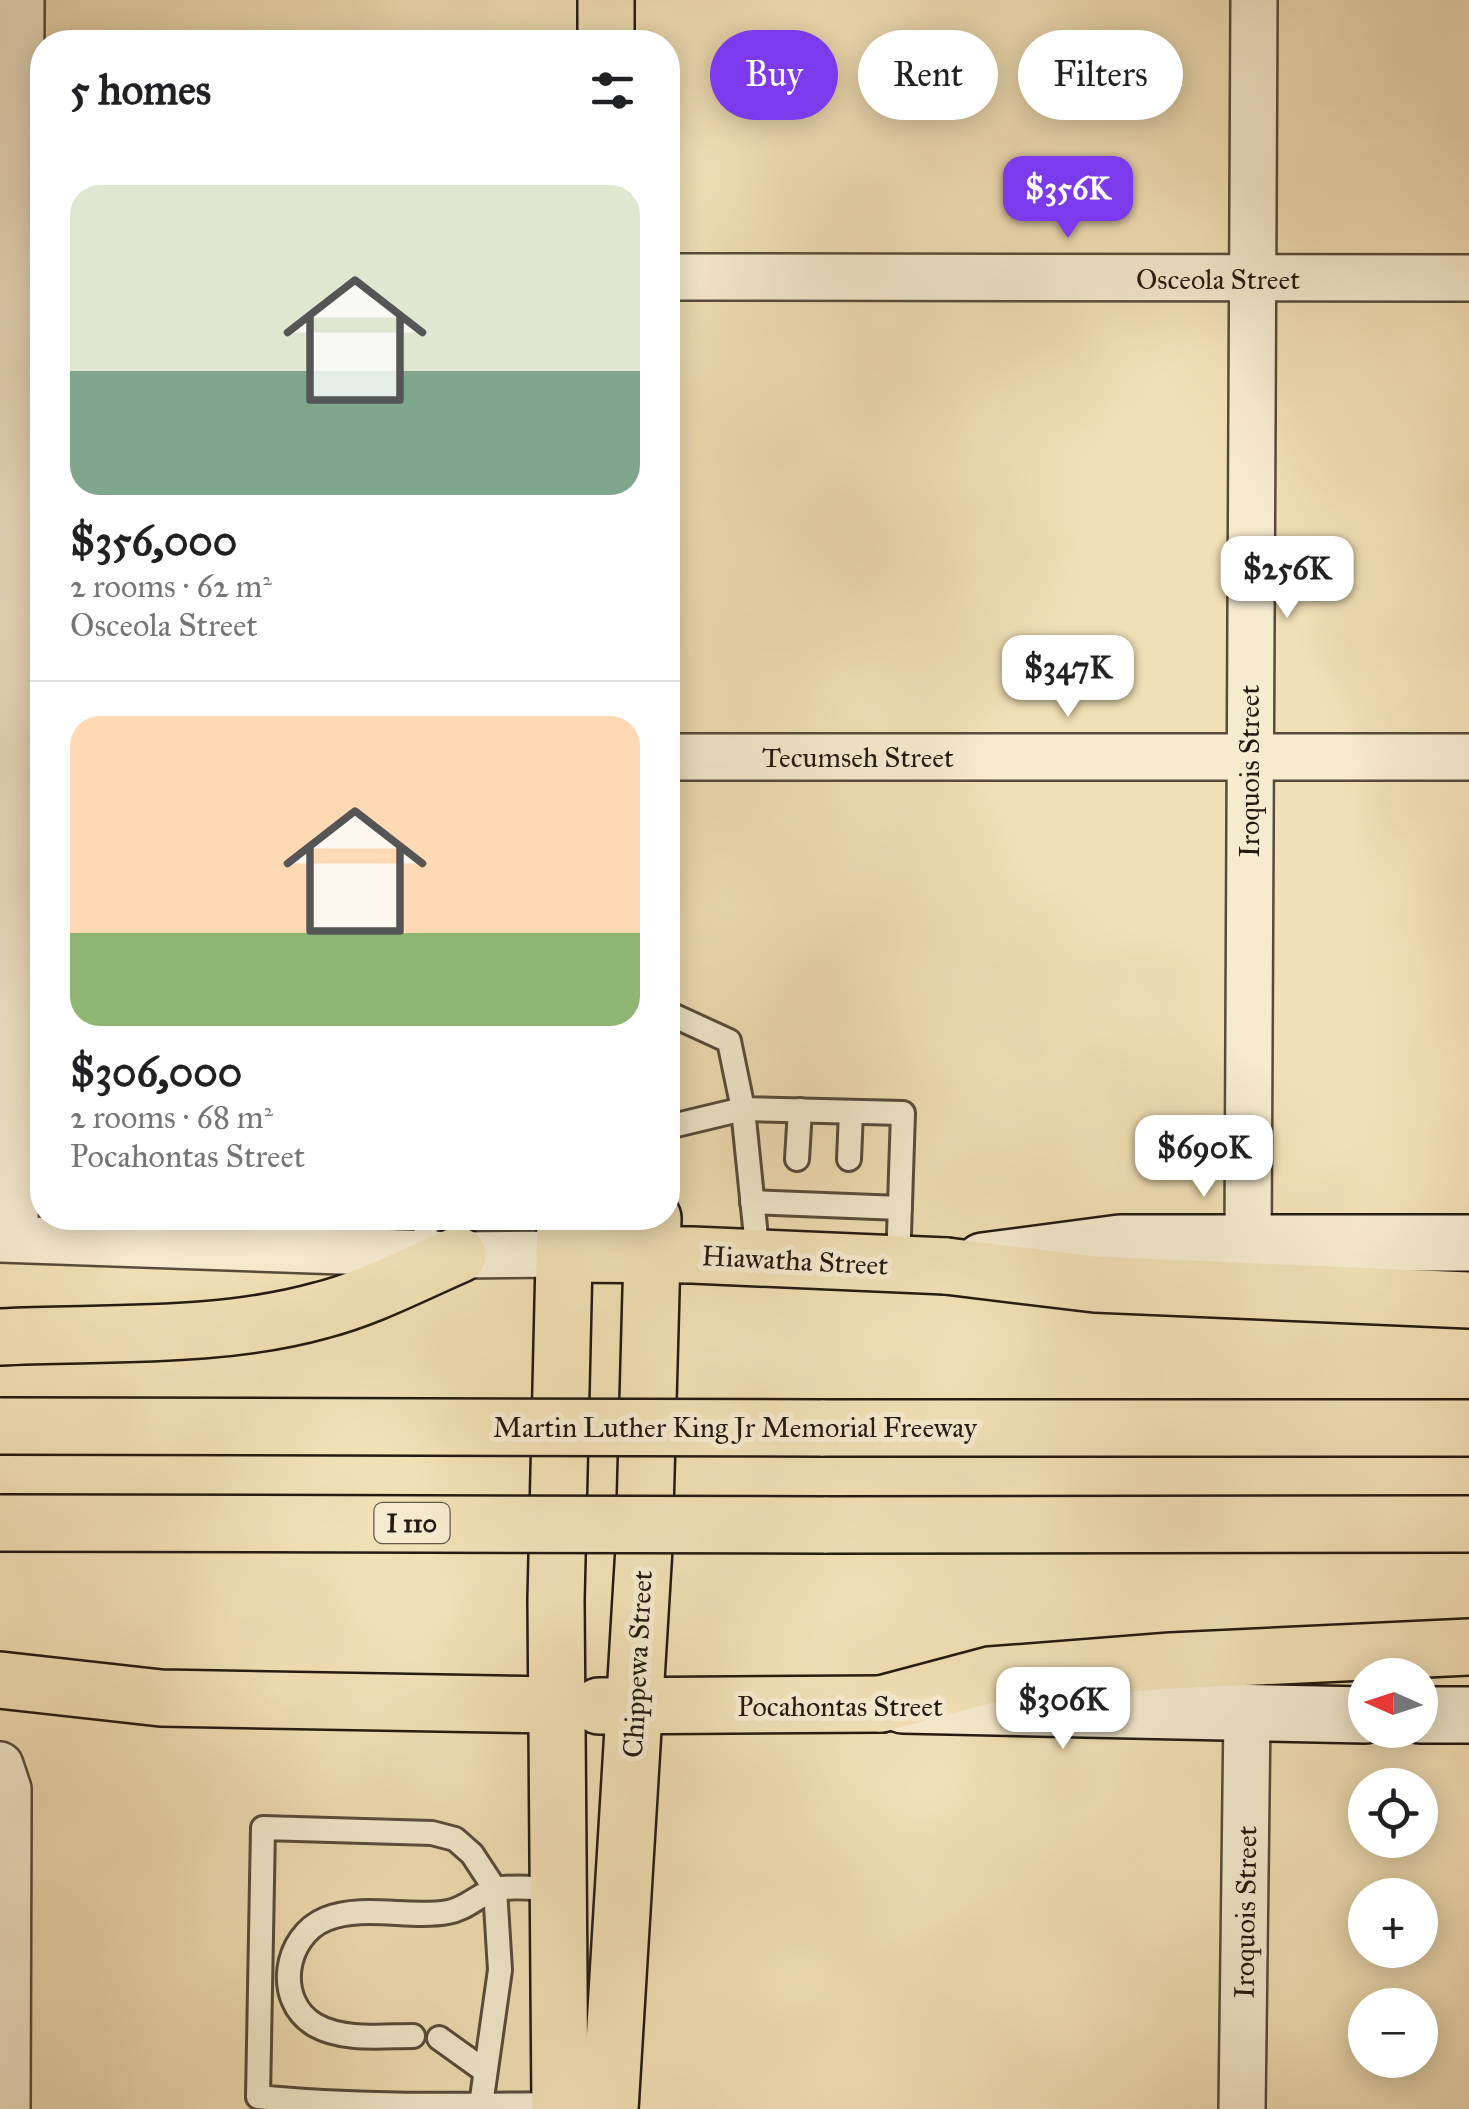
<!DOCTYPE html>
<html lang="en">
<head>
<meta charset="utf-8">
<style>
  :root { --surface:#fff; --page:#f6f6f6; --text:#202124; --muted:#757577; --line:#e0e0e0; --accent:#7c3aed }
  body { margin:0; font-family:"IM FELL Great Primer",serif; background:var(--page); color:var(--text); height:100vh; display:flex; flex-direction:column; font-size:38px; white-space:nowrap }
  * { box-sizing:border-box; margin:0 }
  p { font-size:32px; color:var(--muted) }
  .icon { flex:none; width:55px; height:55px; fill:none; stroke:currentColor; stroke-width:2; stroke-linecap:round; stroke-linejoin:round }
  .map { position:relative; flex:1; overflow:hidden }
  .side { position:absolute; left:30px; top:30px; width:650px; height:1200px; display:flex; flex-direction:column; background:var(--surface); border-radius:40px; box-shadow:0 5px 25px #0003 }
  .side>* { flex:none }
  .top-card { position:absolute; left:710px; top:30px; width:608px; height:90px; display:flex; gap:20px }
  .needle { width:65px; rotate:273deg }
  .buttons { position:absolute; left:1348px; top:1658px; display:grid; gap:20px }
  .buttons a { display:grid; place-items:center; width:90px; height:90px; border-radius:50%; background:var(--surface); box-shadow:0 5px 25px #0003; font-size:50px }
  .price { position:absolute; translate:-50% -85px; padding:0 22px; border-radius:20px; background:#fff; color:#222; font-size:32px; line-height:65px; filter:drop-shadow(0 2px 5px #0008) }
  .price::after { content:''; position:absolute; left:50%; top:60px; width:30px; height:22px; margin-left:-15px; background:inherit; clip-path:polygon(0 0,100% 0,50% 100%) }
  .price.selected { background:var(--accent); color:#fff }
  ul { padding:0; list-style:none }
  li { display:grid; align-content:center; gap:20px; height:530px; padding:0 40px }
  li+li { border-top:2px solid var(--line) }
  li span { display:grid; place-items:center; height:310px; border-radius:30px; color:#555 }
  li>.icon { margin-inline-start:auto }
  span .icon { width:180px; height:180px; fill:#fffc; stroke-width:1 }
  li b { font-size:42px }
  h2 { display:flex; justify-content:space-between; align-items:center; height:120px; padding:0 40px; font-size:42px }
  .tag { padding:0 35px; border-radius:45px; background:var(--surface); box-shadow:0 5px 25px #0003; font-size:35px; line-height:90px }
  .tag.selected { background:var(--accent); color:#fff }
  .map>svg:first-child { display:block }
  .lines { fill:none; stroke-linecap:round; stroke-linejoin:round }
  .lane-casing { stroke:#574b3b; stroke-width:28 }
  .street-casing { stroke:#574b3b; stroke-width:50 }
  .secondary-casing { stroke:#241a12; stroke-width:60 }
  .primary-casing { stroke:#241a12; stroke-width:60 }
  .highway-casing { stroke:#241a12; stroke-width:60 }
  .lane { stroke:#f6eacf; stroke-width:22 }
  .street { stroke:#f6eacf; stroke-width:45 }
  .secondary { stroke:#f6eacf; stroke-width:55 }
  .primary { stroke:#f1dfb5; stroke-width:55 }
  .highway { stroke:#f1dfb5; stroke-width:55 }
  .highway-bridge-casing { stroke:#241a12; stroke-width:60; stroke-linecap:butt }
  .highway-bridge { stroke:#f1dfb5; stroke-width:55 }
  .labels { text-anchor:middle; stroke-width:10; stroke-linejoin:round; paint-order:stroke }
  .shield { fill:#f6eacf; stroke:#63584b; stroke-width:2.5 }
  .shield-label { font-size:25px; font-weight:bold; fill:#241a12 }
  .street-label { font-size:28px; fill:#241a12; stroke:#f6eacf }
</style>
</head>
<body>
<div class="map">
<svg width="1469" height="2109" viewBox="0 0 1469 2109">
  <rect width="100%" height="100%" fill="#f1dfb5"/>
  <filter id="stains"><feTurbulence type="fractalNoise" baseFrequency=".002" numOctaves="4"/><feColorMatrix values="0 0 0 0 .2 0 0 0 0 .09 0 0 0 0 .02 0 0 0 .5 -.17"/></filter>
  <radialGradient id="worn" r=".72"><stop offset=".6" stop-color="#630" stop-opacity="0"/><stop offset="1" stop-color="#630" stop-opacity=".3"/></radialGradient>
  <g class="lines">
    <g class="lane-casing">
      <g id="lane">
        <path d="M668,1013l61,28 14,68 160,4 -5,151"/>
        <path d="M668,1127l75,-18 15,148"/>
        <path d="M797,1159l3,-49"/>
        <path d="M849,1159l2,-47"/>
        <path d="M752,1202l148,6"/>
        <path d="M285,1248v-30"/>
        <path d="M425,1254l1,-36"/>
        <path d="M413,2036c-31,0 -70,5 -98,-11 -41,-24 -31,-89 11,-106 37,-15 84,0 122,-7 19,-3 32,-19 49,-23 18,-4 42,0 61,0"/>
        <path d="M439,2038l46,33"/>
        <path d="M481,2105l19,-135 -5,-81 -23,-35 -17,-15 -23,-6 -169,-5 -5,269c99,10 201,8 301,7"/>
      </g>
    </g>
    <g class="street-casing">
      <g id="street">
        <path d="M668,277l801,1"/>
        <path d="M668,757h801"/>
        <path d="M0,1239l458,16 106,-1"/>
        <path d="M15,1239l6,-1239"/>
        <path d="M1248,1242l6,-1242"/>
        <path d="M0,1765l8,24v15l-1,305"/>
        <path d="M1242,2109l5,-394"/>
      </g>
    </g>
    <g class="secondary-casing">
      <g id="secondary">
        <path d="M983,1261l137,-18h349"/>
        <path d="M903,1705l462,10"/>
        <path d="M1420,1715h49"/>
      </g>
    </g>
    <g class="primary-casing">
      <g id="primary">
        <path d="M606,42v-42"/>
        <path d="M564,1254l128,1 254,11"/>
        <path d="M599,1706l282,-2"/>
        <path d="M560,2109l-4,-509 9,-382"/>
        <path d="M610,2109l34,-561 9,-330"/>
      </g>
    </g>
    <g class="highway-casing">
      <g id="highway">
        <path d="M946,1266l149,18 374,16"/>
        <path d="M0,1337c106,-5 219,2 322,-27 47,-12 92,-36 136,-55"/>
        <path d="M821,1428h648"/>
        <path d="M824,1525l645,-1"/>
        <path d="M0,1680l161,18 395,7"/>
        <path d="M881,1704l109,-29 181,-14 298,-14"/>
      </g>
    </g>
    <use href="#lane" class="lane"/>
    <use href="#street" class="street"/>
    <use href="#secondary" class="secondary"/>
    <use href="#primary" class="primary"/>
    <use href="#highway" class="highway"/>
    <g class="highway-bridge-casing">
      <g id="highway-bridge">
        <path d="M0,1426l821,2"/>
        <path d="M0,1523l824,2"/>
      </g>
    </g>
    <use href="#highway-bridge" class="highway-bridge"/>
  </g>
  <g class="labels">
    <rect class="shield" x="374.5" y="1503" width="75" height="40" rx="8"/>
    <g class="shield-label">
      <text x="412" y="1532">I 110</text>
    </g>
    <g class="street-label">
      <text x="1218" y="289">Osceola Street</text>
      <text x="858" y="767">Tecumseh Street</text>
      <text transform="translate(1249 771) rotate(-90)" y="10">Iroquois Street</text>
      <text transform="translate(795 1260) rotate(3)" y="10">Hiawatha Street</text>
      <text x="735" y="1437">Martin Luther King Jr Memorial Freeway</text>
      <text transform="translate(637 1664) rotate(-87)" y="10">Chippewa Street</text>
      <text x="840" y="1716">Pocahontas Street</text>
      <text transform="translate(1245 1912) rotate(-89)" y="10">Iroquois Street</text>
    </g>
  </g>
  <rect width="100%" height="100%" filter="url(#stains)"/>
  <rect width="100%" height="100%" fill="url(#worn)"/>
</svg>
<div class="buttons">
<a><svg class="needle" viewBox="-14 -14 28 28"><path d="M0-13l5 13h-10z" fill="#e53935"/><path d="M0 13l5-13h-10z" fill="#757577"/></svg></a>
<a><svg class="icon" aria-label="locate" viewBox="0 0 24 24"><circle cx="12" cy="12" r="6"/><path d="M12 2v4M12 18v4M2 12h4M18 12h4"/></svg></a>
<a>+</a>
<a>−</a>
</div>
<b class="price selected" style="left:1068px;top:241px">$356K</b>
<b class="price" style="left:1287px;top:621px">$256K</b>
<b class="price" style="left:1068px;top:720px">$347K</b>
<b class="price" style="left:1204px;top:1200px">$690K</b>
<b class="price" style="left:1063px;top:1752px">$306K</b>
<div class="top-card">
<a class="tag selected">Buy</a>
<a class="tag">Rent</a>
<a class="tag">Filters</a>
</div>
<section class="side">
<h2>5 homes<svg class="icon" aria-label="filters" viewBox="0 0 24 24"><path d="M4 7h16M4 17h16"/><circle cx="9" cy="7" r="2"/><circle cx="15" cy="17" r="2"/></svg></h2>
<ul>
<li><span style="background:linear-gradient(#dfe7d0 60%,#7fa58c 0)"><svg class="icon" aria-label="home" viewBox="0 0 24 24"><path d="M3 11l9-7 9 7M6 9v11h12V9"/></svg></span><div><b>$356,000</b><p>2 rooms · 62 m²</p><p>Osceola Street</p></div></li>
<li><span style="background:linear-gradient(#ffd9b3 70%,#8fb573 0)"><svg class="icon" aria-label="home" viewBox="0 0 24 24"><path d="M3 11l9-7 9 7M6 9v11h12V9"/></svg></span><div><b>$306,000</b><p>2 rooms · 68 m²</p><p>Pocahontas Street</p></div></li>
</ul>
</section>
</div>
</body>
</html>
